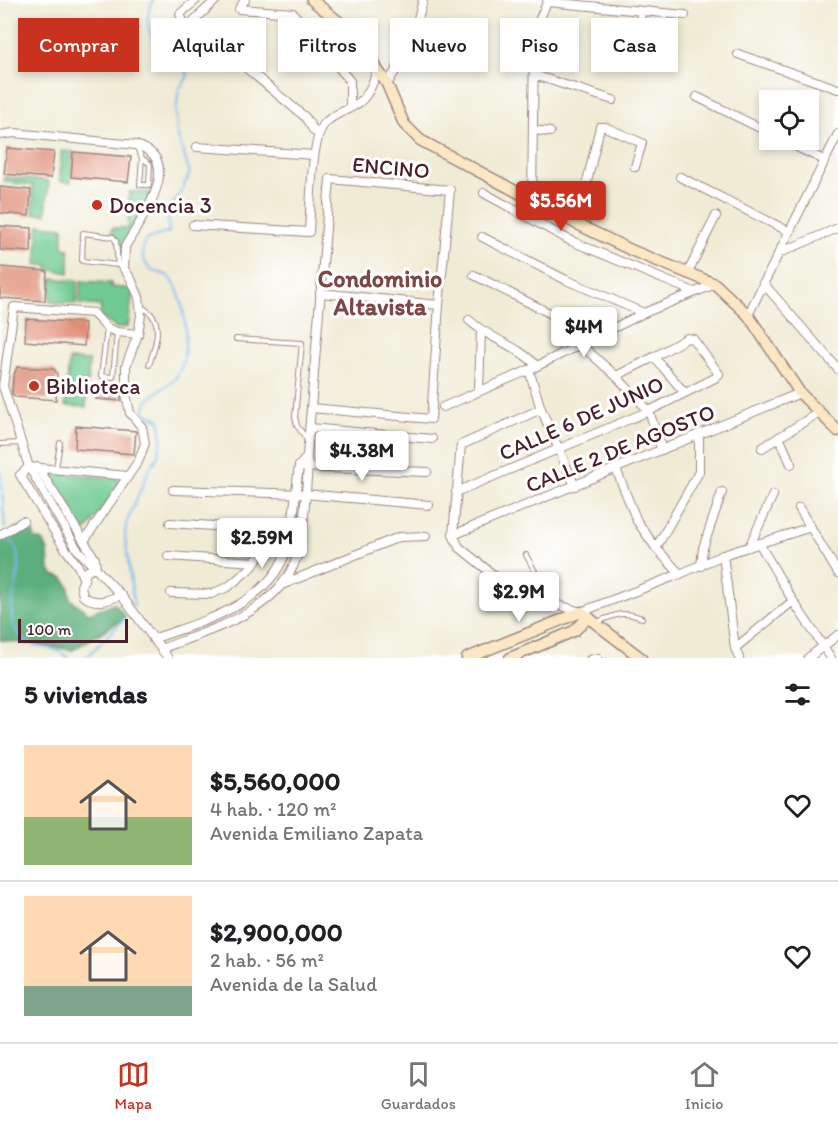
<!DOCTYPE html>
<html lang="es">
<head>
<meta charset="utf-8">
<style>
  :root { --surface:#fff; --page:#f2f2f2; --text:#202124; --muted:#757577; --line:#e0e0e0; --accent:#c8321e }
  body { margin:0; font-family:Itim,sans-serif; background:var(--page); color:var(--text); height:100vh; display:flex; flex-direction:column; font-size:22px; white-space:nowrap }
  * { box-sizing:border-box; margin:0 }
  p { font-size:20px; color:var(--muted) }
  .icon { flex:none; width:33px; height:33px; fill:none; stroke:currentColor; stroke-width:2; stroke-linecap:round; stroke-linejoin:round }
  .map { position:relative; height:658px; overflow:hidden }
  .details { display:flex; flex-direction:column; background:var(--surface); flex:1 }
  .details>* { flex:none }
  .top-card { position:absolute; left:18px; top:18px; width:802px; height:54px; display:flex; gap:12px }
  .buttons { position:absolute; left:759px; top:90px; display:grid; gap:12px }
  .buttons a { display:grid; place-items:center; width:60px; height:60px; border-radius:0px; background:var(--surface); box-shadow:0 3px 9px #0003; font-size:30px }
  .scale { position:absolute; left:18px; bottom:15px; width:110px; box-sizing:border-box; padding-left:6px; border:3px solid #4a1f2b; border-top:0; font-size:16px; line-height:21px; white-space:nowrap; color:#4a1f2b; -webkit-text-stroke:4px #fff; paint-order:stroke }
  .price { position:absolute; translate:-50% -51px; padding:0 14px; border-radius:6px; background:#fff; color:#222; font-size:20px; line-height:39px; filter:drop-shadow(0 2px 3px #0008) }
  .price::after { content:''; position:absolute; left:50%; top:36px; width:18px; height:14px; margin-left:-9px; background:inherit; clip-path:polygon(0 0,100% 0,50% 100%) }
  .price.selected { background:var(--accent); color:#fff }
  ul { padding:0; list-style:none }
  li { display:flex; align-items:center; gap:18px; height:150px; padding:0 24px }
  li+li { border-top:2px solid var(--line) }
  li span { display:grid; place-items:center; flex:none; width:168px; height:120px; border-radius:0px; color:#555 }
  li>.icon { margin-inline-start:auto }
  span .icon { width:72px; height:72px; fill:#fffc; stroke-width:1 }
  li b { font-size:26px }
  h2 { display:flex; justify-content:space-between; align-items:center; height:72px; padding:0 24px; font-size:26px }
  .pill { padding:0 21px; border-radius:0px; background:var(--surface); box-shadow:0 3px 9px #0003; font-size:21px; line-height:54px }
  .pill.selected { background:var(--accent); color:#fff }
  .tabs { display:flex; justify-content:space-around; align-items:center; height:84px; border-top:2px solid var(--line); background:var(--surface); font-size:16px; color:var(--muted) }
  .tabs a { display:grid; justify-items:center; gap:3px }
  .tabs .selected { color:var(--accent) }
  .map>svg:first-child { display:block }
  .green { fill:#70cb92; stroke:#5d755e; stroke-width:1.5 }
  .forest { fill:#5caf7c; stroke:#536754; stroke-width:1.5 }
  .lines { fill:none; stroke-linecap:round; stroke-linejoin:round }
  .stream { stroke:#7bb9ee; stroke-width:2 }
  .building { fill:#e08d76 }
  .lane-casing { stroke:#9c8580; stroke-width:6 }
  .street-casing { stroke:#9c8580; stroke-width:10 }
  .secondary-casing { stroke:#9c8580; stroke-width:13 }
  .lane { stroke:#fff; stroke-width:4 }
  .street { stroke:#fff; stroke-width:8 }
  .secondary { stroke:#fbe7c3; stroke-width:10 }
  .poi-dot { fill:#c8321e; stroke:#fff; stroke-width:2 }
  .labels { text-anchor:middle; stroke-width:6; stroke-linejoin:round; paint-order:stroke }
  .street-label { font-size:22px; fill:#4a1f2b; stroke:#fff }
  .poi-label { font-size:22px; fill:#4a1f2b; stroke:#fff; text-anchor:start }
  .neighbourhood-label { font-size:24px; font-weight:bold; fill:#7e4645; stroke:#fff }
</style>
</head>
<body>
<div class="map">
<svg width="838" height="658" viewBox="0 0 838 658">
  <rect width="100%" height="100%" fill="#fff"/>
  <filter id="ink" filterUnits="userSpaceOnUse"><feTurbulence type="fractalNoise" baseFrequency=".0167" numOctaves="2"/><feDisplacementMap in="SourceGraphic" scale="12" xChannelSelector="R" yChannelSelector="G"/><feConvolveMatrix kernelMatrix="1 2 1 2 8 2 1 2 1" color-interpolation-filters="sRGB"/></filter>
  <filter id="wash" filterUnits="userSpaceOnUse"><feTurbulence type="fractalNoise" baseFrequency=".008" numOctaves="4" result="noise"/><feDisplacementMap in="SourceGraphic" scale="24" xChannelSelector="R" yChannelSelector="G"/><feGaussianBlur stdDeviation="1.35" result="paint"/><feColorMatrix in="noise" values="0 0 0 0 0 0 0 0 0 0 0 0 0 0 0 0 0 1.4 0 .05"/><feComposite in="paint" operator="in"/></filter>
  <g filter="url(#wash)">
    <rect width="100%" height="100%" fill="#efebd4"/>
    <g class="green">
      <path d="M61,151l12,1 -2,30 -11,-1z"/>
      <path d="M4,177l45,4 -3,33h-13v-29l-29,-3z"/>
      <path d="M129,192h25l-30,55 -4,-1 -4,-10 -4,-2v-6h16z"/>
      <path d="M39,225l24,2v21l6,1v24l-21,-4v-4h-12z"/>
      <path d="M52,278l26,3 -2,23 -26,-2z"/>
      <path d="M81,281l30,2v4l22,2 -5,38 -12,1 -16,-12 1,-10 -22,-2z"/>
      <path d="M69,360l20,1 -3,46 -21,-1z"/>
      <path d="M52,473l65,5 3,5 -33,47h-5l-33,-53z"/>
    </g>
    <path class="forest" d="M32,528l3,11 8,2 5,10 1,18 4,6 11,3 5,9 1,12 19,14 25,-10 12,14 -53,33 -73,-10v-101z"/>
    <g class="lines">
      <g class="stream">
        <path d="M0,471l5,57"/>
        <path d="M7,533c6,9 12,20 12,31 0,26 -19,54 4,75 9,8 24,8 35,12 3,1 8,5 11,7"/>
        <path d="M134,606l-9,-69 1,-13 23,-54 9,-14 4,-17 -2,-19 -15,-7c-2,-20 23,-23 32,-37 14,-21 10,-82 -8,-99 -5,-4 -11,-5 -17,-6 -10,-10 -12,-17 -7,-31l24,-8 -1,-21 13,-19 9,-19 -13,-39 -1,-23 3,-23 4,-3 5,-10c-15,-32 -55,-28 -35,-75"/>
        <path d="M86,658l40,-41"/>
      </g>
    </g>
    <g id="blocks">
      <g class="building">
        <path d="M7,148l47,4 -3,26 -47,-4z"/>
        <path d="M73,152l58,5 -3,25 -57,-5z"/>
        <path d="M0,187l31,3 -2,26 -29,-3z"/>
        <path d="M0,226l32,2 -1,24 -31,-2z"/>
        <path d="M0,267l47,4 -2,30 -45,-3z"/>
        <path d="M26,319l59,4 -1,23 -59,-5z"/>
        <path d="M17,367l37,2 3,5 -1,26 -40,-3 -4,-3 1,-16z"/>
        <path d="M97,389l23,2 1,10 -25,-2z"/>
        <path d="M76,426l60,5 -2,23 -59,-5z"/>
      </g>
    </g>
  </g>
  <g filter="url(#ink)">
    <use href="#blocks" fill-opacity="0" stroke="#9c8580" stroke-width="1.5"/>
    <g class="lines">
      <g class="lane-casing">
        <g id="lane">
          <path d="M136,146l6,12 -2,27h9l1,-21 -8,-6"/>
          <path d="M118,265l-2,-24 -3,-4 -30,-4 -1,28 36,4 6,4"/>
          <path d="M141,307c25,11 15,37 8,58"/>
          <path d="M107,329l-6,47 12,1 4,-44"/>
          <path d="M236,339l66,4 -7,74 2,9 10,13"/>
          <path d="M0,444l21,-1"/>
          <path d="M56,468l4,-25"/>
          <path d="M526,555l25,46"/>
          <path d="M597,622c19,-7 25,-12 45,-4"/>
          <path d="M589,658l10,-2v2"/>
        </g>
      </g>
      <g class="street-casing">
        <g id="street">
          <path d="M196,0l-16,14 6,14 30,-28"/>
          <path d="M245,0l-6,9 54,4 57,68v27"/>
          <path d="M547,2l138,13"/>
          <path d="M639,36l2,-25"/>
          <path d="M738,54l100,35"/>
          <path d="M193,61l46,1 66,55 9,14 5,3"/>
          <path d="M534,75l79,25"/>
          <path d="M387,84l23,-36 13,-48"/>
          <path d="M697,97l73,36"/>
          <path d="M533,130l17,2"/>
          <path d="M0,135l14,-2 122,12c51,15 4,75 -11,102l-1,22 7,10 8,18 2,18 -3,19 -12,32v28l4,19 12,14 3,16 -6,17 -55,81"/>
          <path d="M782,140l42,20"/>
          <path d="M197,147l117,8"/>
          <path d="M680,177l110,55"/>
          <path d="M484,193l87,48 123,51"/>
          <path d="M532,200l2,-159 3,-16 11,-25"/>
          <path d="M577,224l23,-97h5l37,16 -7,24"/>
          <path d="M193,225l116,7c2,-24 1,-92 16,-109 8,-9 22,-12 32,-19 11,-7 17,-23 20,-35"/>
          <path d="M482,237l84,43 78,33"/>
          <path d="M779,253l59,-25"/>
          <path d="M688,272l28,-56"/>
          <path d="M474,275l123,62"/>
          <path d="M763,283l75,86"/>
          <path d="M320,293l119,12"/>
          <path d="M748,315l90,-181"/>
          <path d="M469,320c20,19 48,25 67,45"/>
          <path d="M138,334l-21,-2 -10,-4 -14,-15 -79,-6 -11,79 26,81 48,82 44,46 47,63"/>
          <path d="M581,345l35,31 33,35 13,39"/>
          <path d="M654,357l30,35"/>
          <path d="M529,370l12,39 34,77"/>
          <path d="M479,390l2,-59"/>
          <path d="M443,407l86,-37 115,-57 71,-29"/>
          <path d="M541,409l-80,36 -8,90 6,12 37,30 20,11 20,10 45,14 99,-38 43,-19 88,-28"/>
          <path d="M310,428l122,11"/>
          <path d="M779,437l12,27"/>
          <path d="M762,448l56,-35"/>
          <path d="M38,467l57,92 1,9"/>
          <path d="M303,467l124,5"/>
          <path d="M616,469l21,52 19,27 24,26"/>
          <path d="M173,490l132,4 124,11"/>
          <path d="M456,492l193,-81 66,-33 4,-4 -26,-35 -6,-1 -33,19 -38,19"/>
          <path d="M799,508l39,65"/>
          <path d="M170,523l131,9"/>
          <path d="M0,535l23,-14"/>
          <path d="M453,535l347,-142"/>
          <path d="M759,543l34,58 38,57"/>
          <path d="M749,547l24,-52"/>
          <path d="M656,548l43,-76v-37"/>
          <path d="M723,555l12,93 4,10"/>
          <path d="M168,556l87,6"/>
          <path d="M701,566l2,-18 19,-56"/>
          <path d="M96,568l-9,3 -6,15 2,10c13,9 24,5 38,-1"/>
          <path d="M84,580l-6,-14 -16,-22 -42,-69 9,-8 99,9"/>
          <path d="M284,584l115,-47 27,-1"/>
          <path d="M171,593l40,1 17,-7 25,-21 11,-20 4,-17"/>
          <path d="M153,639c47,-17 113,-33 132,-85 9,-27 10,-59 14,-88l8,-9"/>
          <path d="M735,648l58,-47"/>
          <path d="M161,649c47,-19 116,-35 135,-90 9,-28 9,-62 12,-92l-1,-10 23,-278 120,11 -11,115 -8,114 -119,-11"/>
          <path d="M808,658l30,-23"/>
        </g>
      </g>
      <g class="secondary-casing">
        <g id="secondary">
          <path d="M312,0l53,43 12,26 10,15 17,40 16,16 157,84 56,27 82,33 33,31 52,78 38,38"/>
          <path d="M467,658l114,-46 60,46"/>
          <path d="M510,658l64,-27 15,-14"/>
        </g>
      </g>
      <use href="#lane" class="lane"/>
      <use href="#street" class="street"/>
      <use href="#secondary" class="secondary"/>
    </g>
  </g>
  <g class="poi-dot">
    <circle cx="97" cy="205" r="6"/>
    <circle cx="34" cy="386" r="6"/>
  </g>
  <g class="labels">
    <g class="street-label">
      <text transform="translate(391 167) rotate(5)" y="8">ENCINO</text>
      <text transform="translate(581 418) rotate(-24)" y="8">CALLE 6 DE JUNIO</text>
      <text transform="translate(620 448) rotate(-22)" y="8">CALLE 2 DE AGOSTO</text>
    </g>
    <g class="poi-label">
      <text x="109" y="213">Docencia 3</text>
      <text x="46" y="394">Biblioteca</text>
    </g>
    <g class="neighbourhood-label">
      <text x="380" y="287">Condominio<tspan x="380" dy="28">Altavista</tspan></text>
    </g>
  </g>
</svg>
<div class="buttons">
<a><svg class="icon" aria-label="locate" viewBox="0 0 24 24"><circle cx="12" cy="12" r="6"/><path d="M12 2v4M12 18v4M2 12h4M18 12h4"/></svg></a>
</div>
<div class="scale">100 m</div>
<b class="price selected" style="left:561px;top:232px">$5.56M</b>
<b class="price" style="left:584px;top:358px">$4M</b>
<b class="price" style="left:362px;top:482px">$4.38M</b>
<b class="price" style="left:262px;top:569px">$2.59M</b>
<b class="price" style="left:519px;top:623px">$2.9M</b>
<div class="top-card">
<a class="pill selected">Comprar</a>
<a class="pill">Alquilar</a>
<a class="pill">Filtros</a>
<a class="pill">Nuevo</a>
<a class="pill">Piso</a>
<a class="pill">Casa</a>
</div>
</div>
<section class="details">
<h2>5 viviendas<svg class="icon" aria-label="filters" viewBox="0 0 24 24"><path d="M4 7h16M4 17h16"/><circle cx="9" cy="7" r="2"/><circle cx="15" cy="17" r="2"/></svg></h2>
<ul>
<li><span style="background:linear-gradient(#ffd9b3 60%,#8fb573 0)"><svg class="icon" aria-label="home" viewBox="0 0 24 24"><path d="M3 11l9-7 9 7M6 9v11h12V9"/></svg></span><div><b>$5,560,000</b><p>4 hab. · 120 m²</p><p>Avenida Emiliano Zapata</p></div><svg class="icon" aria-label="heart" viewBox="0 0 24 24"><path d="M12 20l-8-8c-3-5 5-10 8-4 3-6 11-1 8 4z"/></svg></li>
<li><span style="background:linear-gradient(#ffd9b3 75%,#7fa58c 0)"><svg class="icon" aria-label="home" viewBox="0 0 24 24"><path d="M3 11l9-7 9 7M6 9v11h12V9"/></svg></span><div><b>$2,900,000</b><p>2 hab. · 56 m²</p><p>Avenida de la Salud</p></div><svg class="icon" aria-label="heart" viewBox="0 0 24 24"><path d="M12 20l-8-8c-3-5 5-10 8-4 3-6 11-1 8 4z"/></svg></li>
</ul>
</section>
<nav class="tabs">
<a class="selected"><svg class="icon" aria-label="map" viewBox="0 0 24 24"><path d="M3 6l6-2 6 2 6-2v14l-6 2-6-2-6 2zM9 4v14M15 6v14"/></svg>Mapa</a>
<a><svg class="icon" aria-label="saved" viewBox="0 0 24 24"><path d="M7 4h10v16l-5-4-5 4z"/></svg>Guardados</a>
<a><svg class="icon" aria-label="home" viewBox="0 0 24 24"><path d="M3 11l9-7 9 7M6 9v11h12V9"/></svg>Inicio</a>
</nav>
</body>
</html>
